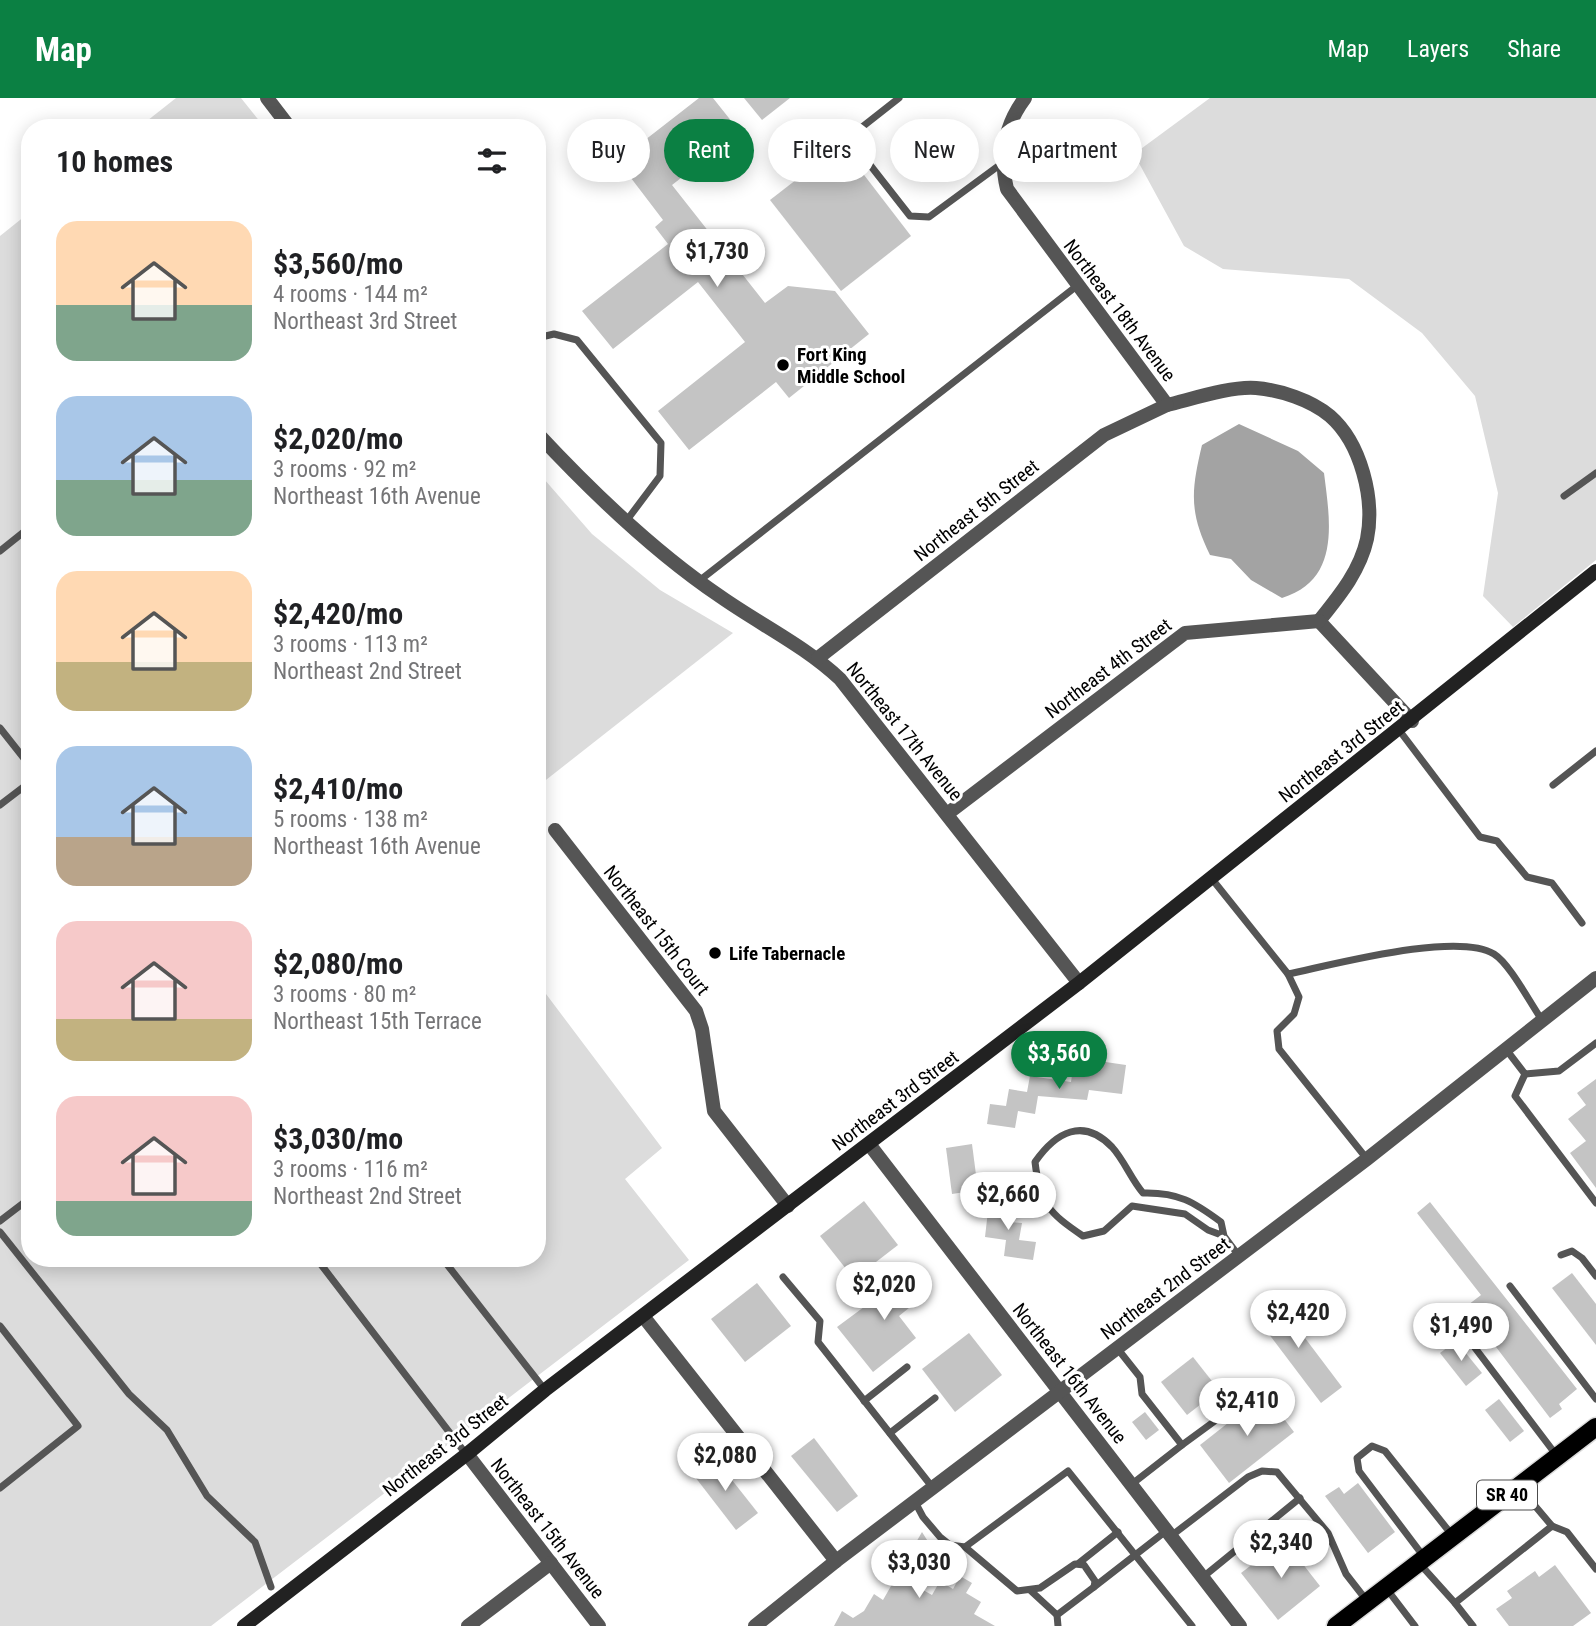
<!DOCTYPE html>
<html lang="en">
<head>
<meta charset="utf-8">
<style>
  :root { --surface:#fff; --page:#f6f6f6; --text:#202124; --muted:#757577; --accent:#0b8043 }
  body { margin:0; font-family:"Roboto Condensed",sans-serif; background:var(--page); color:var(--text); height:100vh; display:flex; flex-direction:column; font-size:26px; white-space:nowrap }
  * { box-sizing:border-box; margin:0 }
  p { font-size:23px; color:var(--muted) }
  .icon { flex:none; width:38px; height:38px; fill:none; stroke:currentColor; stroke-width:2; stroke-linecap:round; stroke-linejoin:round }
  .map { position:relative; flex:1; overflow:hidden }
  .panel { position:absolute; left:21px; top:21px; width:525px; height:1148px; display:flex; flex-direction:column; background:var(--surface); border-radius:28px; box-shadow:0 4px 18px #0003 }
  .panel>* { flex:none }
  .guide { position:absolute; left:567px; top:21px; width:665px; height:63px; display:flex; gap:14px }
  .price { position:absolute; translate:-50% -60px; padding:0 16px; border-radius:24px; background:#fff; color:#222; font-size:23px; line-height:46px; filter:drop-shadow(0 2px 4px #0008) }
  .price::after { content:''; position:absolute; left:50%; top:42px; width:21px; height:16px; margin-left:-10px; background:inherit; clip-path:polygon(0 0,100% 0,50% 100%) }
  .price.on { background:var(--accent); color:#fff }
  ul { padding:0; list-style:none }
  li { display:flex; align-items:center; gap:21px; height:175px; padding:0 35px }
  li span { display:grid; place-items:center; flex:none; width:196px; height:140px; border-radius:21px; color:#555 }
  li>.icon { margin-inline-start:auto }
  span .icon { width:84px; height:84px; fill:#fffc; stroke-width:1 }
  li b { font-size:30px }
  h2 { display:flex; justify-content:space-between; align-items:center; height:84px; padding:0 35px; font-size:30px }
  .pill { padding:0 24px; border-radius:32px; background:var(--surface); box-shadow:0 4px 18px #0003; font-size:24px; line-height:63px }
  .pill.on { background:var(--accent); color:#fff }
  header { display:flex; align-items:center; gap:42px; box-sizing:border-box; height:98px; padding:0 35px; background:var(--accent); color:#fff }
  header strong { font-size:33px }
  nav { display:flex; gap:38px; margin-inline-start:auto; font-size:24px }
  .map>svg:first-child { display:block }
  .green { fill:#dcdcdc }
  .water { fill:#a3a3a3 }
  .building { fill:#c4c4c4 }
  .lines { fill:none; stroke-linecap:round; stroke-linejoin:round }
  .primary-casing { stroke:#dbdbdb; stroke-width:21 }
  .lane { stroke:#555; stroke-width:7 }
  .street { stroke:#555; stroke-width:14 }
  .secondary { stroke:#222; stroke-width:14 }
  .primary { stroke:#000; stroke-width:18 }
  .poi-dot { fill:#000; stroke:#fff; stroke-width:2.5 }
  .labels { text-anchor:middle; stroke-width:6; stroke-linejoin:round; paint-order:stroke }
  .shield { fill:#fff; stroke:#4c4c4c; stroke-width:2 }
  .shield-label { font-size:18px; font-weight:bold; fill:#000 }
  .street-label { font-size:19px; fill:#000; stroke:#fff }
  .poi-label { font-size:19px; font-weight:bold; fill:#000; stroke:#fff; text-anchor:start }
</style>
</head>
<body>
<header>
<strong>Map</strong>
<nav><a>Map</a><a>Layers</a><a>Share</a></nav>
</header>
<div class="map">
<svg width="1596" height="1528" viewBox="0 0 1596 1528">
  <rect width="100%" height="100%" fill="#fff"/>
  <g class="green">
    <path d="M176,0h65l24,30h-127z"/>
    <path d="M1210,0h386v462l-83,67 -30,-31 15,-103 -23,-97 -53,-63 -73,-54 -126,-10 -39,-23 -50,-92z"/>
    <path d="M30,114v1046h507v-276l125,166 -37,31 64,81 -478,366h-211v-1390z"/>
    <path d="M537,373l55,63 68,56 73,43 -196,154z"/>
  </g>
  <path class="water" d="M1239,326l59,27 26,22c6,48 17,107 -42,125l-31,-18 -20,-21 -21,-4c-21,-43 -19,-64 -8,-110z"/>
  <g class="building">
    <path d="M699,0h14l27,34 -68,53 93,118 23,-17 47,5 34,43 -80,64 -13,-16 -87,68 -31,-39 87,-69 -47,-60 -85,67 -31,-38 86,-67 -13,-17 8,-7 -45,-59z"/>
    <path d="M744,0h46l-28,22z"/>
    <path d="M841,47l70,91 -70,55 -71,-91z"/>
    <path d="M1092,962l34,5 -4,29 -33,-4 -2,10 -49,-4 -3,18 -17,-3 -3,17 -28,-4 3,-20 16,2 3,-17 18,3 3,-16 41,6 2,-14 18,2z"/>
    <path d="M1596,981v109l-26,-35 16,-12 -18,-22 18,-14 -9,-12z"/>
    <path d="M972,1046l6,46 -26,4 -6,-46z"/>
    <path d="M864,1103l34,44 -44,34 -34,-43z"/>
    <path d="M989,1104l23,3 -2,17 12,1 -3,17 17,2 -3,18 -29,-4 2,-16 -21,-3z"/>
    <path d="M1430,1104l147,187 -18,15 3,5 -12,9 -76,-100 -15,11 -8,-11 30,-23 -64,-82z"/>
    <path d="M914,1172l16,21 -31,25 17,22 -43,34 -36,-45z"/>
    <path d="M1572,1175l24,31v41l-44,-57z"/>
    <path d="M757,1185l34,43 -46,36 -34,-43z"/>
    <path d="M1274,1199l68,90 -21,16 -68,-90z"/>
    <path d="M969,1235l33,42 -47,37 -33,-43z"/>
    <path d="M1456,1243l26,32 -16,13 -26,-33z"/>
    <path d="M1193,1259l26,33 -32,25 -26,-33z"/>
    <path d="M1265,1296l29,38 -65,51 -29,-38z"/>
    <path d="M1499,1301l25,32 -14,11 -25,-32z"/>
    <path d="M1145,1314l14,18 -13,10 -14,-18z"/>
    <path d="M814,1340l44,58 -21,16 -46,-56z"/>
    <path d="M713,1358l45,57 -22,17 -44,-57z"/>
    <path d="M1358,1385l37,49 -27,21 -43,-57 14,-9 5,7z"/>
    <path d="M922,1434l17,27 -34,21 27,15 8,-14 13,8 7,-13 12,7 -6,10 15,9 -7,12 21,12h-161l8,-15 11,7 11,-7 10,-17 9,6z"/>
    <path d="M1284,1442l36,46 -42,34 -37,-47z"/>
    <path d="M1555,1467l36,48 -18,13h-64l-13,-17 16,-11 -5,-7 28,-20 4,6z"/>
  </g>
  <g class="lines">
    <g class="primary-casing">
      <path id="primary" d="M1336,1528l260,-199"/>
    </g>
    <g class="lane">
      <path d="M899,0l-42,33 -1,16 54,69 19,1 72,-53"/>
      <path d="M537,240l17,-4 23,6 84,103 -1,33 -33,44"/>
      <path d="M1564,398l32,-23"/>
      <path d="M0,453l30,-24"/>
      <path d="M699,483l379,-296"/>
      <path d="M0,630l30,38"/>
      <path d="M1399,632l81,107 17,4 30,36 25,6 30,40"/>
      <path d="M1553,687l43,-34"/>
      <path d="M0,707l30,-23"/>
      <path d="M1212,781l76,95c44,-9 169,-43 206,-20 16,10 36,49 48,66"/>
      <path d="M1288,876l11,23 -5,17 -17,17 2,18 88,110"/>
      <path d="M1505,950l20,26 34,-3 37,-28"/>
      <path d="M1525,976l-10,22 81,107"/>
      <path d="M0,1123l30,-23"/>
      <path d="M0,1134l129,162 38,36 40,66 48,46 16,45"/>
      <path d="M1224,1138l-16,-6 -23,-16 -53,-8 -28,25 -21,5c-34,-23 -43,-32 -48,-74 21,-30 48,-45 77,-15 12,13 19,32 31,46 35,-1 51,9 78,29l3,14 15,20"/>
      <path d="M1561,1157l11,-4 10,7 14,18"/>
      <path d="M316,1160l150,196"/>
      <path d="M442,1160l103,132"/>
      <path d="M783,1179l37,44 -2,21 115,146"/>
      <path d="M1510,1188l86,113"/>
      <path d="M0,1228l78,100 -78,62"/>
      <path d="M1469,1242l88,116"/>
      <path d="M1117,1250l23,29 2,17 40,51 -50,39"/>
      <path d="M864,1303l43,-34"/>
      <path d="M890,1335l45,-35"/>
      <path d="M1182,1347l56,-41"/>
      <path d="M1519,1389l33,39"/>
      <path d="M915,1404l8,15 17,20 10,8 15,2 52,44 23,-3 35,-24 9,1 11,16 -1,6 -37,28 1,11"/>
      <path d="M1171,1438l77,-59 14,-6 15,1 51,61 18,41 21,27"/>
      <path d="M965,1449l103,-76 124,155"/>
      <path d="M1424,1459l-65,-86 -2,-13 15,-12 13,5 67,84"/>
      <path d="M1079,1465l39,-31"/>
      <path d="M1419,1465l36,40"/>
      <path d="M1203,1479l97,-79"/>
      <path d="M1094,1489l72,-56"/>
      <path d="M1386,1490l29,38"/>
      <path d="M1031,1493l26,24"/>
      <path d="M1473,1528l-18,-23 97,-77 15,6 29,37"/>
    </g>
    <g class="street">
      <path d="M267,0l23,30"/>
      <path d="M1025,0c-21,28 -26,57 -18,91l160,216c25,-6 64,-19 89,-17 24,2 55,12 74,28 31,27 45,83 37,123 -7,32 -28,57 -48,82"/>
      <path d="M537,335c55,59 117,119 184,164 40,28 84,49 119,82l239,304"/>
      <path d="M1319,523l93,100"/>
      <path d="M818,560l286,-223 63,-30"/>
      <path d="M947,716l238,-181 134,-12"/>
      <path d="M555,732l141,181 6,18 12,82 74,95"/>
      <path d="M869,1046l371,482"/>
      <path d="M643,1218l193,245"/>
      <path d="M467,1356l132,172"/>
      <path d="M468,1528l83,-63"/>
      <path d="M755,1528l81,-65 531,-402 229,-181"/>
    </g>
    <path class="secondary" d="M244,1528l223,-172 78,-64 534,-407 517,-412"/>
    <use href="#primary" class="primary"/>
  </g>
  <g class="poi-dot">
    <circle cx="783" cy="267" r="7"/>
    <circle cx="715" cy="855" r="7"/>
  </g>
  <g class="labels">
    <rect class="shield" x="1477" y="1382.5" width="60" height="29" rx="5"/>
    <g class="shield-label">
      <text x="1507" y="1403">SR 40</text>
    </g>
    <g class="street-label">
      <text transform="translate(1120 212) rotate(53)" y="7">Northeast 18th Avenue</text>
      <text transform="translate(976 412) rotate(-38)" y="7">Northeast 5th Street</text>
      <text transform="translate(1108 570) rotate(-37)" y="7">Northeast 4th Street</text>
      <text transform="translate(905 633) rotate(51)" y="7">Northeast 17th Avenue</text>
      <text transform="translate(1341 653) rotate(-38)" y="7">Northeast 3rd Street</text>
      <text transform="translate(657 832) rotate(52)" y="7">Northeast 15th Court</text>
      <text transform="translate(895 1002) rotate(-37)" y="7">Northeast 3rd Street</text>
      <text transform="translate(1165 1190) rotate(-37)" y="7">Northeast 2nd Street</text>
      <text transform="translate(1070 1275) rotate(52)" y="7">Northeast 16th Avenue</text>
      <text transform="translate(445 1347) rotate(-38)" y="7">Northeast 3rd Street</text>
      <text transform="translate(548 1430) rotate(52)" y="7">Northeast 15th Avenue</text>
    </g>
    <g class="poi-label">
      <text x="797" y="263">Fort King<tspan x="797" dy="22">Middle School</tspan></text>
      <text x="729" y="862">Life Tabernacle</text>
    </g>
  </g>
</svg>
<b class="price" style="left:717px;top:191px">$1,730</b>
<b class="price on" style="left:1059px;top:993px">$3,560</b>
<b class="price" style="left:1008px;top:1134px">$2,660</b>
<b class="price" style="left:884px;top:1224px">$2,020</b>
<b class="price" style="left:1298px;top:1252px">$2,420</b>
<b class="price" style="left:1461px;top:1265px">$1,490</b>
<b class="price" style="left:1247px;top:1340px">$2,410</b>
<b class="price" style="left:725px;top:1395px">$2,080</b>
<b class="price" style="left:1281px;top:1482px">$2,340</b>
<b class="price" style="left:919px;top:1502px">$3,030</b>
<div class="guide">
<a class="pill">Buy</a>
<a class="pill on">Rent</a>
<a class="pill">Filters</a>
<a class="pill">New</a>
<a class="pill">Apartment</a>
</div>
<section class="panel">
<h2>10 homes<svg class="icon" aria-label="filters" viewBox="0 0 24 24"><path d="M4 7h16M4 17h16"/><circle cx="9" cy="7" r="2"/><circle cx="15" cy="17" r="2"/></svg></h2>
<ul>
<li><span style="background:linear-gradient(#ffd9b3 60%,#7fa58c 0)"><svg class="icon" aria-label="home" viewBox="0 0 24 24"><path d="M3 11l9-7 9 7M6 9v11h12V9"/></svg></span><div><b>$3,560/mo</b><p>4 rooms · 144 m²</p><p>Northeast 3rd Street</p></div></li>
<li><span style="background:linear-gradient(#a9c7e8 60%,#7fa58c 0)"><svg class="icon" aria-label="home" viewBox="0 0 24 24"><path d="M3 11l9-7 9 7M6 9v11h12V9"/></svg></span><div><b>$2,020/mo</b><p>3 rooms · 92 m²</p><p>Northeast 16th Avenue</p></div></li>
<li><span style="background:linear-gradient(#ffd9b3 65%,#c2b280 0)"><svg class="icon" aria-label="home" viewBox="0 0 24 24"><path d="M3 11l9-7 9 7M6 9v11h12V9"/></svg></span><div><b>$2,420/mo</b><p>3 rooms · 113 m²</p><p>Northeast 2nd Street</p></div></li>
<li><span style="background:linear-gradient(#a9c7e8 65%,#b9a48a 0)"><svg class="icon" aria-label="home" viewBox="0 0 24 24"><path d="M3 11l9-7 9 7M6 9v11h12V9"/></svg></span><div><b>$2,410/mo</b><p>5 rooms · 138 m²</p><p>Northeast 16th Avenue</p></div></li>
<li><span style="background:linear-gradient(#f6c9c9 70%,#c2b280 0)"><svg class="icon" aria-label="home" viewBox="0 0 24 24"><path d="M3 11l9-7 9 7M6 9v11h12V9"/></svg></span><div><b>$2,080/mo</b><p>3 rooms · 80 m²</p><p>Northeast 15th Terrace</p></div></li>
<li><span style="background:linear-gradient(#f6c9c9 75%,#7fa58c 0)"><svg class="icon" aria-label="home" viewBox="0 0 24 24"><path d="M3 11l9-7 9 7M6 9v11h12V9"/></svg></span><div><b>$3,030/mo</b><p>3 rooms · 116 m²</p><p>Northeast 2nd Street</p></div></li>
</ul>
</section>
</div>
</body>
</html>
